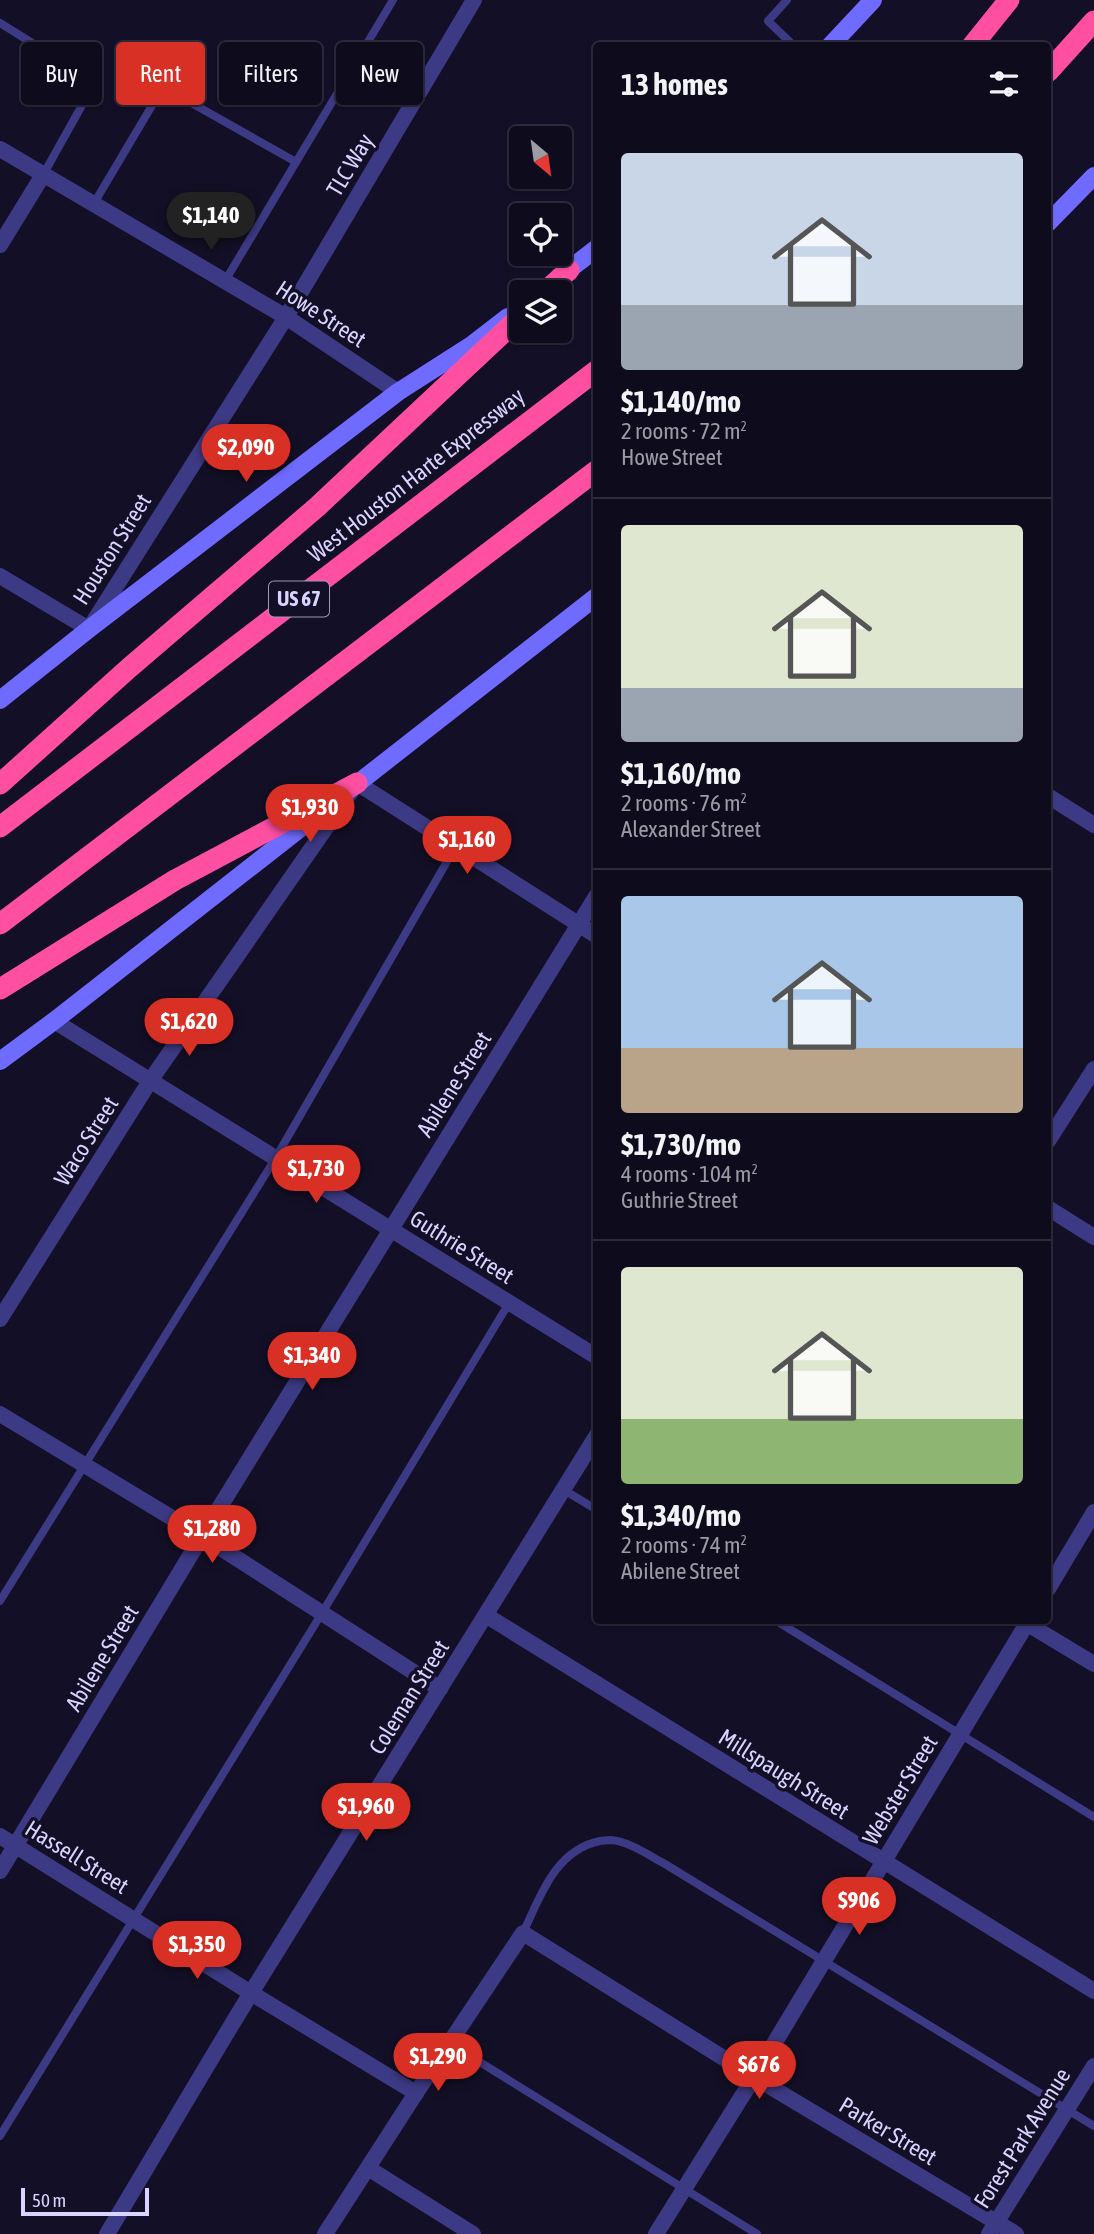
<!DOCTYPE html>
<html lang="en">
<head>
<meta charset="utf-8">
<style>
  :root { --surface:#0e0b1c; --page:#1c1929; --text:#f1f3f6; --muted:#9b9ba3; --line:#2e2b3b; --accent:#d93025 }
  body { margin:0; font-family:"Asap Condensed",sans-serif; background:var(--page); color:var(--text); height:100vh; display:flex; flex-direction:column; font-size:26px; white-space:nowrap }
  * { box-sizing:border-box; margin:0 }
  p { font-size:23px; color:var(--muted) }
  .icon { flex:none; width:38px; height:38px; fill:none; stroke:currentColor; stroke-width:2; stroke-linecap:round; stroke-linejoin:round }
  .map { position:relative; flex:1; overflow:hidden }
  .drawer { position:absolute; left:593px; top:42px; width:458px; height:1582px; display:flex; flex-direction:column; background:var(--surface); border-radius:7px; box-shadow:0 2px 5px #0004,0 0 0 2px var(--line) }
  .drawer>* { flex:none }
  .hud { position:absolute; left:21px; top:42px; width:467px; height:63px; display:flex; gap:14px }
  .needle { width:46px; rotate:151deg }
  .tools { position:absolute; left:509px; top:126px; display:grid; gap:14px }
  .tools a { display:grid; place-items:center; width:63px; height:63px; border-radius:7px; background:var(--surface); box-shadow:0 2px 5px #0004,0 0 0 2px var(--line); font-size:35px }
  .scale { position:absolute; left:21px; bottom:18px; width:128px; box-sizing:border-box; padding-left:7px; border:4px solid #d9d4ff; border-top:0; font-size:19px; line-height:24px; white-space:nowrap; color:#d9d4ff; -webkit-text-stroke:5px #130f26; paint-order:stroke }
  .price { position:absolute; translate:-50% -60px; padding:0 16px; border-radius:24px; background:var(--accent); color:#fff; font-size:23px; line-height:46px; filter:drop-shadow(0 2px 4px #0008) }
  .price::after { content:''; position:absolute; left:50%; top:42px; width:21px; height:16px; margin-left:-10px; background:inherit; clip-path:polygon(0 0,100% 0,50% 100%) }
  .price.current { background:#222; color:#fff }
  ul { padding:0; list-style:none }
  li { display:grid; align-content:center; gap:14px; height:371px; padding:0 28px }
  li+li { border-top:2px solid var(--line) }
  li span { display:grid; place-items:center; height:217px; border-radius:7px; color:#555 }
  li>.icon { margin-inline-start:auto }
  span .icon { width:126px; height:126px; fill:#fffc; stroke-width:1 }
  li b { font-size:30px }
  h2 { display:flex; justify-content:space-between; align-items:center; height:84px; padding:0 28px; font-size:30px }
  .tag { padding:0 24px; border-radius:7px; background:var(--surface); box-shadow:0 2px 5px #0004,0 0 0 2px var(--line); font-size:24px; line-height:63px }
  .tag.current { background:var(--accent); color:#fff }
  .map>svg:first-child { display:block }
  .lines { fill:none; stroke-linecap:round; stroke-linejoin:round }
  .lane { stroke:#3d3a85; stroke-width:8 }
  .street { stroke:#3d3a85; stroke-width:16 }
  .secondary { stroke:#6f6bff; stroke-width:18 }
  .highway { stroke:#ff4fa3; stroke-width:21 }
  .labels { text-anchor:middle; stroke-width:7; stroke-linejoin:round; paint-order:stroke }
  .shield { fill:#130f26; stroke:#9e99be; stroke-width:2 }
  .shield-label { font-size:21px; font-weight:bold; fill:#d9d4ff }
  .street-label { font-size:23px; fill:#d9d4ff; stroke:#130f26 }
</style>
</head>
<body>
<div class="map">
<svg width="1094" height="2234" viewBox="0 0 1094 2234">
  <rect width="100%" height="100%" fill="#130f26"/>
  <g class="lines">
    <g class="lane">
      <path d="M787,0l-19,21 26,25"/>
      <path d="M0,23l95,59 -52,93"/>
      <path d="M93,205l70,-118 133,75"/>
      <path d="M225,281l168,-281"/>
      <path d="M564,1490l33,20"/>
      <path d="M0,1601l275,-442 181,-313"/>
      <path d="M775,1620l319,197"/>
      <path d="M523,1933c17,-36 32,-83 77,-92 0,0 10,-1 11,-1 17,1 39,16 54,24l429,262"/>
      <path d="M449,2043l308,191"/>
      <path d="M0,2136l322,-523 187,-310"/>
    </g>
    <g class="street">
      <path d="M0,149l286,168 112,75"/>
      <path d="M0,245l43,-70"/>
      <path d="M0,576l89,53 197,-312 188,-317"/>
      <path d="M1048,796l46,29"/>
      <path d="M54,1021l543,336"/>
      <path d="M1048,1141l46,-72"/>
      <path d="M1048,1208l46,29"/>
      <path d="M0,1319l150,-238 207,-298 240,153"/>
      <path d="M0,1414l202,122 238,153"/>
      <path d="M1048,1589l46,-77"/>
      <path d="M487,1616l607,375"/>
      <path d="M1021,1620l73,44"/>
      <path d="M0,1836l251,157 165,100"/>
      <path d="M0,1871l202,-335 395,-641"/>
      <path d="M368,2168l105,66"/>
      <path d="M107,2234c48,-80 95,-161 144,-241 114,-187 232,-371 346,-558"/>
      <path d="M325,2234l91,-141 107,-160 231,144 262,157"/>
      <path d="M656,2234l98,-157 275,-457"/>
      <path d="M989,2234l105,-168"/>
    </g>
    <g class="secondary">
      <path d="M830,46l43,-46"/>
      <path d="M1048,223l46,-47"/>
      <path d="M558,278l39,-30"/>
      <path d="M0,700l89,-71 309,-237 75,-48 35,-27"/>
      <path d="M0,1061l54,-40 543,-425"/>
    </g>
    <g class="highway">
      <path d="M972,46l37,-46"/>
      <path d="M1048,72l46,-51"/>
      <path d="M545,292l24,-22"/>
      <path d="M0,784l129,-116 188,-161 205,-192"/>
      <path d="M0,827l597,-457"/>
      <path d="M0,924l597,-454"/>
      <path d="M0,989l175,-109 182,-97"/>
    </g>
  </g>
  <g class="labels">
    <rect class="shield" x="269" y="581.5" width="60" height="35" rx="5"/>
    <g class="shield-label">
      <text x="299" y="606">US 67</text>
    </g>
    <g class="street-label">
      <text transform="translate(350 165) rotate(-59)" y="8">TLC Way</text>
      <text transform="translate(321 314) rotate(33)" y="8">Howe Street</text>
      <text transform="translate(416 475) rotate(-38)" y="8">West Houston Harte Expressway</text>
      <text transform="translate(112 549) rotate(-58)" y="8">Houston Street</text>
      <text transform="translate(454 1084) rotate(-58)" y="8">Abilene Street</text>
      <text transform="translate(86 1141) rotate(-58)" y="8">Waco Street</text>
      <text transform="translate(462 1247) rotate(32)" y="8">Guthrie Street</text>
      <text transform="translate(102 1658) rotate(-59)" y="8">Abilene Street</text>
      <text transform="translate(409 1697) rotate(-58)" y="8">Coleman Street</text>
      <text transform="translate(784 1774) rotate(32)" y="8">Millspaugh Street</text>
      <text transform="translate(900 1790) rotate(-59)" y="8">Webster Street</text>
      <text transform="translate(77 1857) rotate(32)" y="8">Hassell Street</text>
      <text transform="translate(888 2131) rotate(31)" y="8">Parker Street</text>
      <text transform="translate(1022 2138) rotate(-58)" y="8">Forest Park Avenue</text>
    </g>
  </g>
</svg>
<div class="tools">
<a><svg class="needle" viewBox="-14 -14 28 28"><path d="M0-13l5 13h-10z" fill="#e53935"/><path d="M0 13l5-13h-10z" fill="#9b9ba3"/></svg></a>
<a><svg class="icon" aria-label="locate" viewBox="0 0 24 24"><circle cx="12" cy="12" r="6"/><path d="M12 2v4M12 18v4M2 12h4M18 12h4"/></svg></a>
<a><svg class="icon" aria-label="layers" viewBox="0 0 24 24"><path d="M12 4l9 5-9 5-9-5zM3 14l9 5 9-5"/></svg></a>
</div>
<div class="scale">50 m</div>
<b class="price current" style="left:211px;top:252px">$1,140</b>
<b class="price" style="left:246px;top:484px">$2,090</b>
<b class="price" style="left:310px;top:844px">$1,930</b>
<b class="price" style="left:467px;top:876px">$1,160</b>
<b class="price" style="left:189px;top:1058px">$1,620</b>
<b class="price" style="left:316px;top:1205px">$1,730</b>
<b class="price" style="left:312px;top:1392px">$1,340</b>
<b class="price" style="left:212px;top:1565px">$1,280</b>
<b class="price" style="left:366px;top:1843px">$1,960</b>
<b class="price" style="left:859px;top:1937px">$906</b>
<b class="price" style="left:197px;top:1981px">$1,350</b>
<b class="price" style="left:438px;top:2093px">$1,290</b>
<b class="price" style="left:759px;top:2101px">$676</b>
<div class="hud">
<a class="tag">Buy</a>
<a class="tag current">Rent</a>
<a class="tag">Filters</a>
<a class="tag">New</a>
</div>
<section class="drawer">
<h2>13 homes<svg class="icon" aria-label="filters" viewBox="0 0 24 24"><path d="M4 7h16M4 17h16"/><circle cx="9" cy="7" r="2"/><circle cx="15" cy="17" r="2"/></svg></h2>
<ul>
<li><span style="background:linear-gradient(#c9d6e8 70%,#9aa5b1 0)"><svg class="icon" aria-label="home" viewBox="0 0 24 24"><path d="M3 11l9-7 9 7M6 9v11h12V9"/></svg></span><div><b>$1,140/mo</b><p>2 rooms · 72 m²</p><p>Howe Street</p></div></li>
<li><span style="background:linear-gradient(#dfe7d0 75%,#9aa5b1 0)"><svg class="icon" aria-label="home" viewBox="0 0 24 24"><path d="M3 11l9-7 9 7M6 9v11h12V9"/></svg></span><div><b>$1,160/mo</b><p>2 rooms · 76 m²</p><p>Alexander Street</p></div></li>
<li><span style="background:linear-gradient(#a9c7e8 70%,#b9a48a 0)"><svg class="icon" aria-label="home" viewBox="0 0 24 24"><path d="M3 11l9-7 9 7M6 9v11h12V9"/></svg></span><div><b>$1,730/mo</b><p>4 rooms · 104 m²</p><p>Guthrie Street</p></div></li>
<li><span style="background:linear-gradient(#dfe7d0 70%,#8fb573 0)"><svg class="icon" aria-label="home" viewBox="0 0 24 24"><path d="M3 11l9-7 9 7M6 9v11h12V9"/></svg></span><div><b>$1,340/mo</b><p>2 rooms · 74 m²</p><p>Abilene Street</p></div></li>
</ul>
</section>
</div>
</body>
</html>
